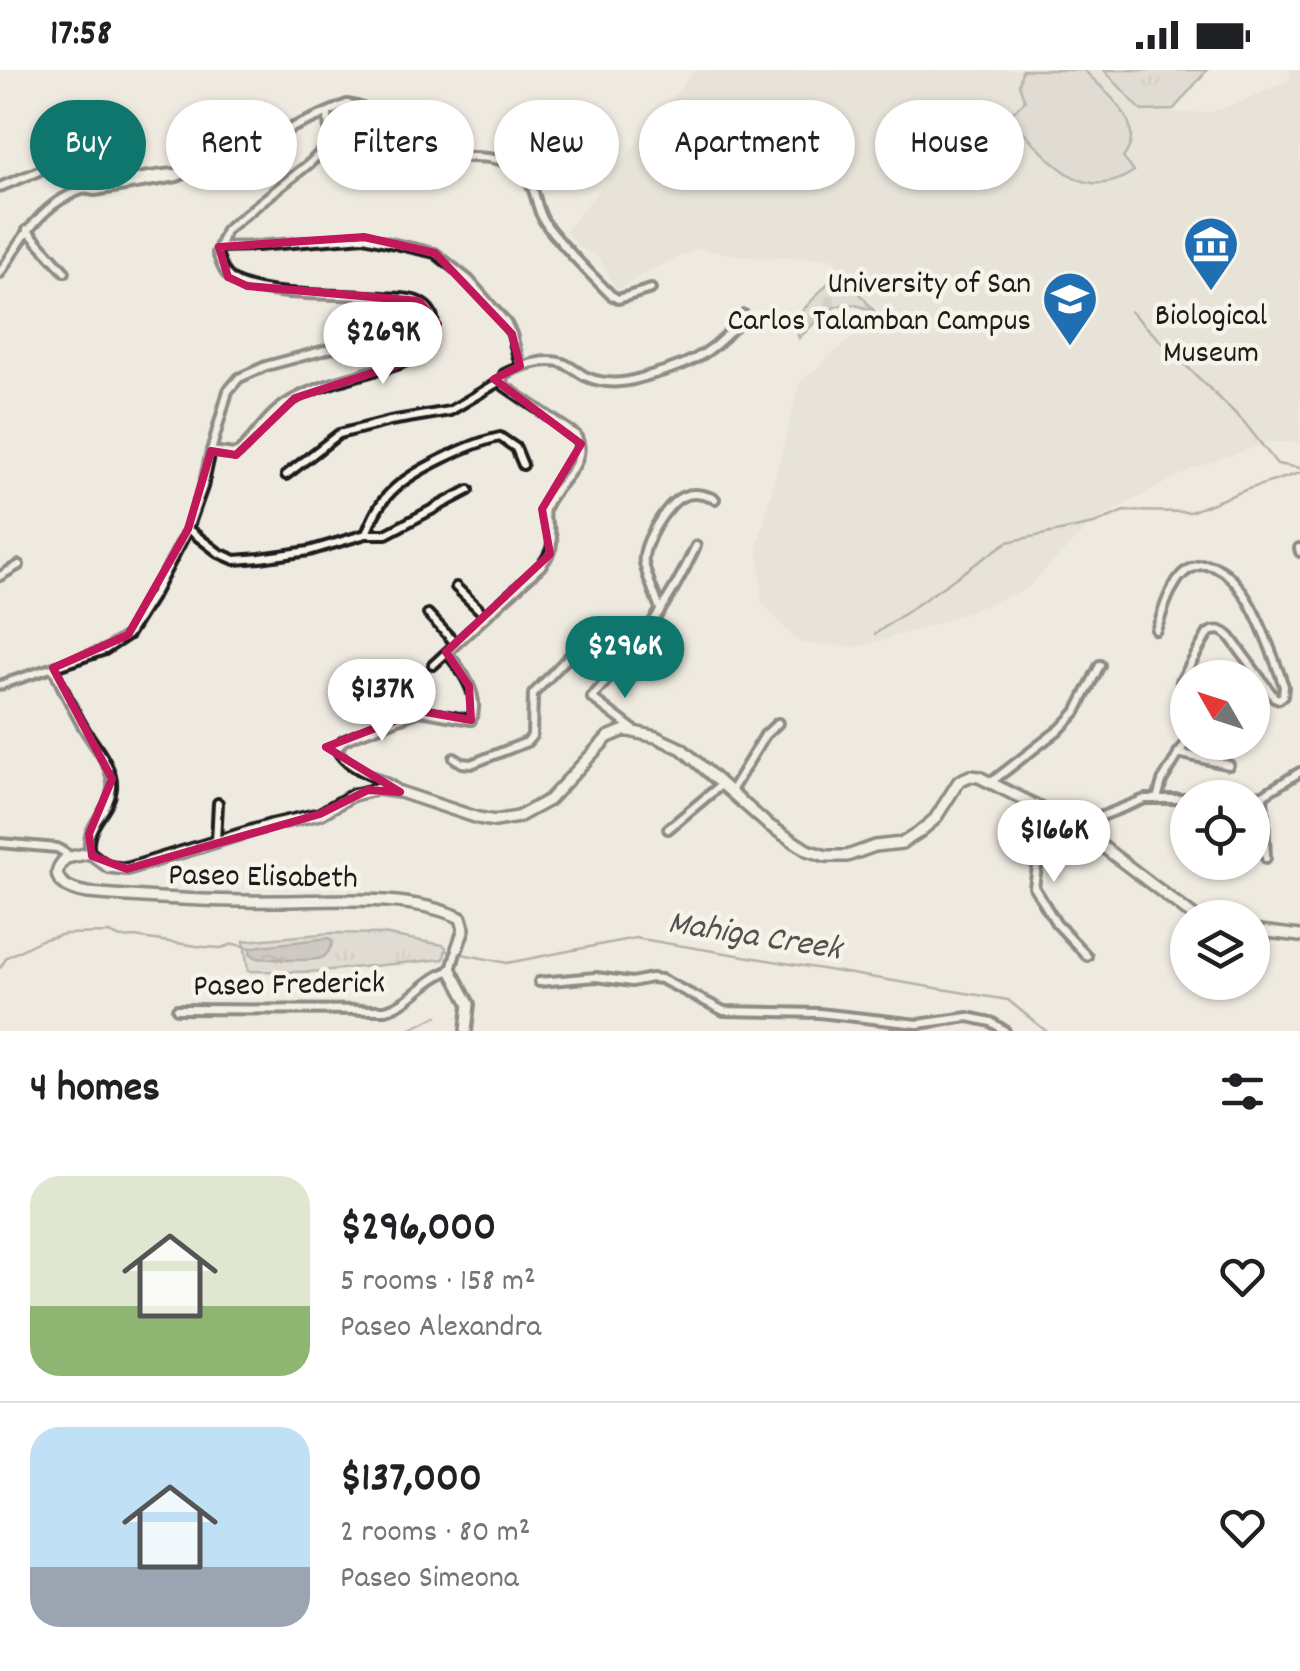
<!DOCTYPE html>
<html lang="en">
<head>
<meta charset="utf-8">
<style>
  :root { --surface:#fff; --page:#f2f2f2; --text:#202124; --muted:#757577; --line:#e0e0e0; --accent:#0f766e }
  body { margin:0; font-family:Dekko,sans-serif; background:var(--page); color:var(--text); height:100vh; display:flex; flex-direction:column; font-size:38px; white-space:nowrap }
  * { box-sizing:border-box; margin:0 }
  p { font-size:32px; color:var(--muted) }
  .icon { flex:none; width:55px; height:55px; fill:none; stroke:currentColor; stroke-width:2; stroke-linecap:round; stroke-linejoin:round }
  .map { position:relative; height:961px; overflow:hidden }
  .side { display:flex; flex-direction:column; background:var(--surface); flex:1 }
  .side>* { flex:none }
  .top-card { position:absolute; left:30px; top:30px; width:1240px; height:90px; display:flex; gap:20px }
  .needle { width:65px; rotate:309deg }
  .tools { position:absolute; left:1170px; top:590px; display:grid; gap:20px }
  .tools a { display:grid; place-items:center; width:100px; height:100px; border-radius:50%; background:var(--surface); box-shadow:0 2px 8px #0004; font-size:50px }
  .price { position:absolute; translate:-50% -85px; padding:0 22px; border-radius:35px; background:#fff; color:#222; font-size:32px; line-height:65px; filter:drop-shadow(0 2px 5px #0008) }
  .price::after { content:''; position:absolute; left:50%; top:60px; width:30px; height:22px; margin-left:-15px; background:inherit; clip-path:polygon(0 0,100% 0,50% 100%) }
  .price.selected { background:var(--accent); color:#fff }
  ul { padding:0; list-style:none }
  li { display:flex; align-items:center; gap:30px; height:250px; padding:0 30px }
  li+li { border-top:2px solid var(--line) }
  li span { display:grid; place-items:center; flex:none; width:280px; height:200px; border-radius:30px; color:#555 }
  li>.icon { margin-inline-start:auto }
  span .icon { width:120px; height:120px; fill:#fffc; stroke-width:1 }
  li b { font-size:42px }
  h2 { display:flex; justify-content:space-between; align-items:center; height:120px; padding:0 30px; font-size:42px }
  .pill { padding:0 35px; border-radius:45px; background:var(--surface); box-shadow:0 2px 8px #0004; font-size:35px; line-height:90px }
  .pill.selected { background:var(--accent); color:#fff }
  .status { display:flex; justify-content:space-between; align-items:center; height:70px; padding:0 50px; background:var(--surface); direction:ltr }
  .status svg { height:28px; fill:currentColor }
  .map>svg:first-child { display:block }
  .built { fill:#dedbd1 }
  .cemetery { fill:url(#cemetery-stones); stroke:#767470; stroke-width:2.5 }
  .park { fill:url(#park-tufts); stroke:#767470; stroke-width:2.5 }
  .pitch { fill:#cfccc3; stroke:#767470; stroke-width:2.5 }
  .water { fill:url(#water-ripples); stroke:#6f6d69; stroke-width:2.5 }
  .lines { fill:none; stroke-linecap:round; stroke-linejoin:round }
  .stream { stroke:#6f6d69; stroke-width:2.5 }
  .street-casing { stroke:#1c1c1c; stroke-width:14 }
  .secondary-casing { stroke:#1c1c1c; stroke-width:16 }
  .street { stroke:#f7f3e8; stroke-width:6 }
  .secondary { stroke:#f7f3e8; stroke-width:9 }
  .marked { fill:none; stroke:#c2185b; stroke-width:8; stroke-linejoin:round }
  .labels { text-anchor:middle; stroke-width:9; stroke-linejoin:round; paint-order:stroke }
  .poi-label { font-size:32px; fill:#1c1c1c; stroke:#f7f3e8; text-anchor:end }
  .street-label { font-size:32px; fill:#1c1c1c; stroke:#f7f3e8 }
  .water-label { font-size:35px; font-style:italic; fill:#535250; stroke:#f7f3e8 }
</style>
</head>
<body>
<div class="status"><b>17:58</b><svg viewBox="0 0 49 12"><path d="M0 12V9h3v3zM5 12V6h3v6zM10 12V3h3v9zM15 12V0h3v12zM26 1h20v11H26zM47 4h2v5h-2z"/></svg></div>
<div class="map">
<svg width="1300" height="961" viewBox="0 0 1300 961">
  <defs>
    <pattern id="cemetery-stones" width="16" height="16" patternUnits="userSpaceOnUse" patternTransform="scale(2.5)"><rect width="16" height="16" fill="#cfccc3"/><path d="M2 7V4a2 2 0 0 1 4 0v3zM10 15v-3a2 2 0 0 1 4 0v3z" fill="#b1afa7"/></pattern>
    <pattern id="park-tufts" width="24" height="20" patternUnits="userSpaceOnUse" patternTransform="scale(2.5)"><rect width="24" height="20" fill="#cfccc3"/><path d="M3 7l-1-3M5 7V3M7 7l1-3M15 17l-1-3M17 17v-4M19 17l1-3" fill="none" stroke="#b1afa7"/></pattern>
    <pattern id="water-ripples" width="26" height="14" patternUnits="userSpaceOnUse" patternTransform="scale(2.5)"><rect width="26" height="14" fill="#a6a39d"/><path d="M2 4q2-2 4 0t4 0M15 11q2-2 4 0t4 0" fill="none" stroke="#86847f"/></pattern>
  </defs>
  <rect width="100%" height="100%" fill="#eeeae0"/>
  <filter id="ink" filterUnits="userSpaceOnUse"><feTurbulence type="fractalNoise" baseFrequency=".01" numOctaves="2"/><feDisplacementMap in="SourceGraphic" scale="20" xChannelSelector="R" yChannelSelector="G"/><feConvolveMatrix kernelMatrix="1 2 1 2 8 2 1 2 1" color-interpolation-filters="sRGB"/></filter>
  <g filter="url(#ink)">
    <path class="built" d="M695,0h409l38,41 65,2 27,-8 54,-24 3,-11h9v372h-32l-79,28 -96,52 -67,67 -87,34 -80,24 -59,-4 -38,-40 -4,-58 42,-163 81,-69 -49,-55 -84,-1 -50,-9 -47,22 -35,20 -16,-32 -20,-10 -14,-17z"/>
    <path class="cemetery" d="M840,200l36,43c-39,-21 -49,-1 -77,25l-6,-17z"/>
    <g class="park">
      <path d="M1104,0h103l-34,40 -31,1z"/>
      <path d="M332,863l51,1 60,11 3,2 -2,12 -134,13 -62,-1 -4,-30z"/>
    </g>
    <path class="pitch" d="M1022,0h62c23,24 65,54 39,88l11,13c-54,38 -90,-19 -125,-55l16,-15 -6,-16z"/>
    <path class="water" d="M329,868l4,4c-8,21 -14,17 -33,18 -14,0 -28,-1 -43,-2l-7,-5 1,-5 9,-2z"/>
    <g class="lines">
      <g class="stream">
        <path d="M1130,241l114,111 33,42 23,4"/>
        <path d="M875,564l132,-92 87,-18 30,-13 66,1 58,-23 52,-16"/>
        <path d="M447,881l60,12 128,-25 373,62 38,31"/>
        <path d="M0,898l7,-11 34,-17 24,-6 44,-1 12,5 13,-1 70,10 17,1 13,-4 17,4"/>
        <path d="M407,961l30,-15"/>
      </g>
      <g class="street-casing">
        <g id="street">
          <path d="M0,117c51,-22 67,-19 82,-77"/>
          <path d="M83,119l12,2 82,-14 170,-73c33,3 50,36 78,48 22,9 64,0 84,12 34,19 21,40 39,63 19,24 42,47 63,68l7,4 33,-10"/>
          <path d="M27,160l38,42"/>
          <path d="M219,177l38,-1 107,-9 71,16 34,27 38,44 5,10 8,32"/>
          <path d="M0,203c41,-66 56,-84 136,-95 15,-2 32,-6 47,-5"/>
          <path d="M211,381l23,3 5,-2c20,-19 28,-39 55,-53 24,-13 53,-20 80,-28 12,-3 25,-5 36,-12 17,-12 37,-41 11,-56 -10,-6 -26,-5 -37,-6 -40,-4 -111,1 -146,-14 -13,-6 -16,-16 -21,-30l9,-23 84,-67 14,-14 5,-12 -1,-24"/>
          <path d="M286,405l53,-41 51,-13 60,-10 52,-31 2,-6c16,-8 43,-18 61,-10 14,7 18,14 35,17 20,4 35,-1 54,-7 41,-11 64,-25 90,-59"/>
          <path d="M188,459l31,24 16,7 25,-2 49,-7 57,-17h20l83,-44"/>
          <path d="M366,464c6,-15 13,-31 25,-42 20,-21 80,-49 109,-55l16,11 7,17"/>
          <path d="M1299,478l1,4"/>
          <path d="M0,506l19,-11"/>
          <path d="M456,517l29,28"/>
          <path d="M660,539c-5,-15 -13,-31 -16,-46 -3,-18 23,-61 40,-67 11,-4 21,-1 31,3"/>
          <path d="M428,544l27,29"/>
          <path d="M1156,560c6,-14 9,-31 18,-44 5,-10 12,-17 23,-20 45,-12 75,88 87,120l-1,10 -4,3 -5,-2 -44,-60c-7,-7 -13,-9 -22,-4l-27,48 -1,15 8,9"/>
          <path d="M433,595l108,-99c27,-34 -4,-40 5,-60 10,-24 45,-42 30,-71l-72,-49 -2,-6"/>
          <path d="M53,598c9,19 18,38 29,57 10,18 32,41 30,63 -2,26 -29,37 -22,65"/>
          <path d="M0,615l105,-35 23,-15 26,-41 34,-65 15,-42 8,-36 17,-60 11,-13 27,-12 119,-32"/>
          <path d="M592,627c44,-48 76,-91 104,-151"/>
          <path d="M592,628l42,32"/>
          <path d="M1178,683l51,12"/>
          <path d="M454,688l8,5 9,1 56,-22 5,-6 1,-42 40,-42 11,1 26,25"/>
          <path d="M990,713l71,-55 15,-16 24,-47"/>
          <path d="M399,721c-19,-16 -50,-18 -62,-42l6,-8 11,-5 66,-25 51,9c11,-23 -9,-50 -24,-67"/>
          <path d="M731,721l34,-56 13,-12"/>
          <path d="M1263,725l3,63"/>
          <path d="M1240,728l23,-3 37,-23"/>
          <path d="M1157,729l5,-18 26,-42"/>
          <path d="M1046,739l-12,78 22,36 31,33"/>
          <path d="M1073,754l19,-4 53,-21h43"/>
          <path d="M668,759l54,-45"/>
          <path d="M216,771l2,-38"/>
          <path d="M0,773l57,5 13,8"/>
          <path d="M539,912l57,-5 36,5 19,-4 10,1 63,32 95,2 99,11 50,-7 23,5 14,9"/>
          <path d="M177,939l209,1c25,-7 40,-32 65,-40l6,-21"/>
        </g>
      </g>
      <g class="secondary-casing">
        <g id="secondary">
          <path d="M1252,860l48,6"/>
          <path d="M457,879l7,-20 -3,-11c-54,-25 -127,-17 -185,-17 -62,1 -126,-3 -188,-8 -19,-3 -44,-14 -22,-35l24,-5 18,14 19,2 144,-44 49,-11 33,-19 25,-6 22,3 78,26 17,3 23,-4 31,-17 59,-63 17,-7 31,7 26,12 85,75 40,26 19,6h21l28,-10 27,-3 16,-10 17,-14 24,-38 11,-5 9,1 94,47 123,94"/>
          <path d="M451,900l18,34 -3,27"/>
        </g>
      </g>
      <use href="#street" class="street"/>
      <use href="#secondary" class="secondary"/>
    </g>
  </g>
  <path d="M0 0H1300V961H0ZM364,167l71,16 77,81 8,32 -26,13 87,65 -39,65 8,45 -104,98 23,34 2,34 -51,-9 -94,36 74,45 -32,-2 -48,24 -193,55 -35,-13 -3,-22 23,-55 -59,-111 75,-33 60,-106 23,-78 25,4 59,-57 108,-35 35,-39 -19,-23 -172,-15 -19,-9 -9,-30z" fill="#eeeae0" fill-opacity=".55" fill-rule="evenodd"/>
  <path class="marked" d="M364,167l71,16 77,81 8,32 -26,13 87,65 -39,65 8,45 -104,98 23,34 2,34 -51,-9 -94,36 74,45 -32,-2 -48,24 -193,55 -35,-13 -3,-22 23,-55 -59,-111 75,-33 60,-106 23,-78 25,4 59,-57 108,-35 35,-39 -19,-23 -172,-15 -19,-9 -9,-30z"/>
  <defs>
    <g id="museum-pin" transform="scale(2.875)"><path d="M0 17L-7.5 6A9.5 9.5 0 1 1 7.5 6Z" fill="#1f6fb2" stroke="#f7f3e8"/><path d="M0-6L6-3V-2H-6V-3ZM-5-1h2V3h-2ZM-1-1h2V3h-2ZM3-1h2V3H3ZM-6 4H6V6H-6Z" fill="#fff"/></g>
    <g id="university-pin" transform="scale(2.875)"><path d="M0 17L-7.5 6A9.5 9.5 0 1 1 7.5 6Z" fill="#1f6fb2" stroke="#f7f3e8"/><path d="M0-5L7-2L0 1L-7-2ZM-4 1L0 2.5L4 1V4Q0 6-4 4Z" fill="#fff"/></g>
  </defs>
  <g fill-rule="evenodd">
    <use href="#museum-pin" x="1211" y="174"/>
    <use href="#university-pin" x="1070" y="229"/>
  </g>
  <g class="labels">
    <g class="poi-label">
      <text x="1031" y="222">University of San<tspan x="1031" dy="37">Carlos Talamban Campus</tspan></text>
      <text x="1211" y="254" text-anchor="middle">Biological<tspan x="1211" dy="37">Museum</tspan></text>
    </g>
    <g class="street-label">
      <text transform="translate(263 804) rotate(1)" y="11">Paseo Elisabeth</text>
      <text transform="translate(289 912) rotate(-1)" y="11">Paseo Frederick</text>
    </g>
    <g class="water-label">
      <text transform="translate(755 863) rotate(9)" y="12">Mahiga Creek</text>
    </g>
  </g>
</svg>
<div class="tools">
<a><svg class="needle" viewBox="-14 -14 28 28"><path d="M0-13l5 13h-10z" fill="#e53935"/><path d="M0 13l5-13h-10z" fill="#757577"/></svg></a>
<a><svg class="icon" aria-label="locate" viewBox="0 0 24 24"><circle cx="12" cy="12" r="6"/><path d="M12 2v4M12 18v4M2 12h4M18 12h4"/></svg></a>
<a><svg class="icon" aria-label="layers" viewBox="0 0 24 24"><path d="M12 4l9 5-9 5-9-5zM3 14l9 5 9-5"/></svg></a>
</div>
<b class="price" style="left:383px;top:317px">$269K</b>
<b class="price selected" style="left:625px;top:631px">$296K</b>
<b class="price" style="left:382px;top:674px">$137K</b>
<b class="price" style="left:1054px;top:815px">$166K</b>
<div class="top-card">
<a class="pill selected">Buy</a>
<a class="pill">Rent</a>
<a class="pill">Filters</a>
<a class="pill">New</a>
<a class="pill">Apartment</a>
<a class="pill">House</a>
</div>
</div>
<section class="side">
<h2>4 homes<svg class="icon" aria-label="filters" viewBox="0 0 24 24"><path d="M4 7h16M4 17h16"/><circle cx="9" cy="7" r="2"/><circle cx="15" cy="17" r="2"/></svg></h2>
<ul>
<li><span style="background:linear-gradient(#dfe7d0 65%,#8fb573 0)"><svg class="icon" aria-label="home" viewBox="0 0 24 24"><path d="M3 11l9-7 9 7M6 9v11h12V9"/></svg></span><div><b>$296,000</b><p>5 rooms · 158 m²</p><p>Paseo Alexandra</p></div><svg class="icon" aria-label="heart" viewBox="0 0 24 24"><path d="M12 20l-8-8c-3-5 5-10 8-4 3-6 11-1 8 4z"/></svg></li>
<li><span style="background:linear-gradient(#bfe0f5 70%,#9aa5b1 0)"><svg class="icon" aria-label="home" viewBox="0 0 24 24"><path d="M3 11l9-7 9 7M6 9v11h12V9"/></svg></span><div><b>$137,000</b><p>2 rooms · 80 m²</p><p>Paseo Simeona</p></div><svg class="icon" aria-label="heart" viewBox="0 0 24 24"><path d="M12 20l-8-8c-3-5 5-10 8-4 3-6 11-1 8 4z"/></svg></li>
</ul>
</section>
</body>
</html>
